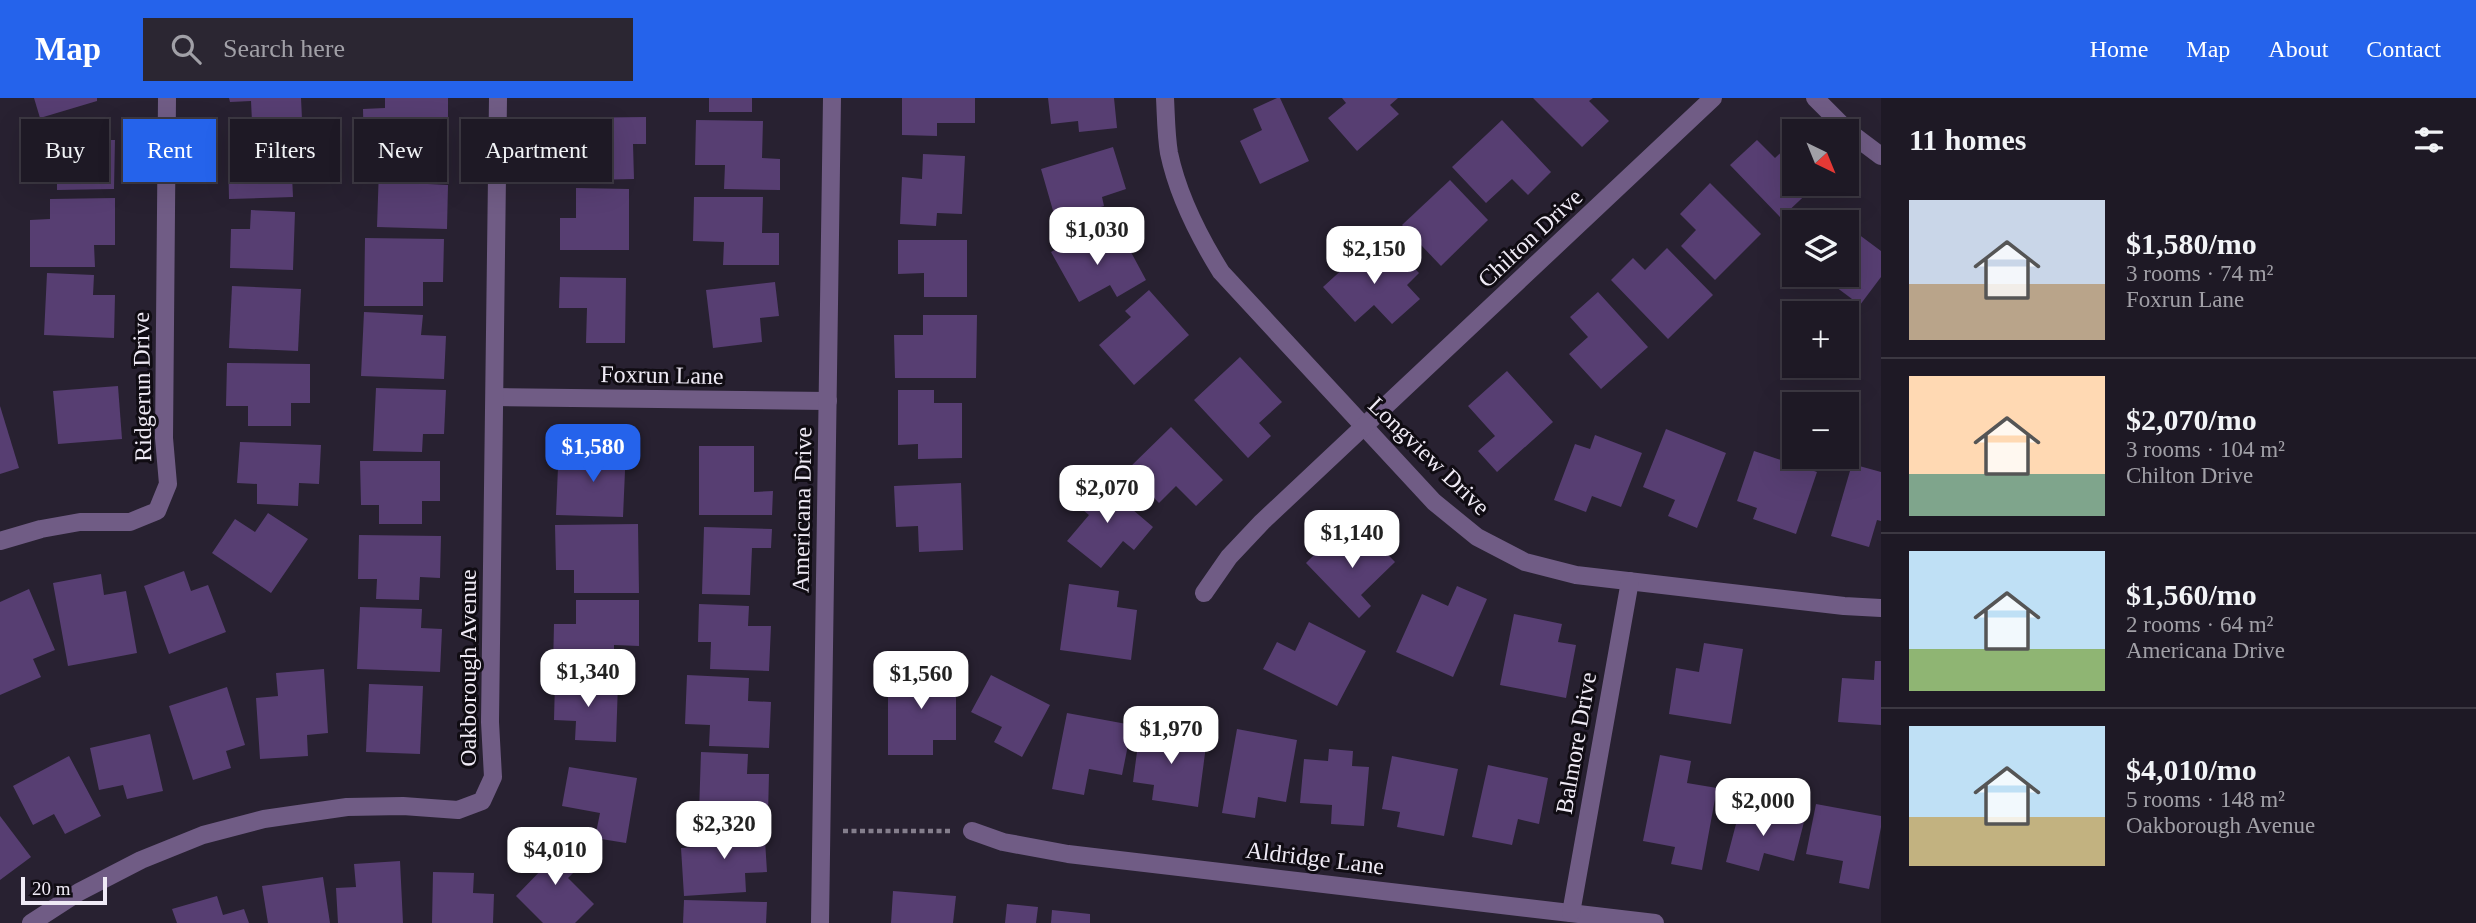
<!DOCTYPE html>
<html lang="en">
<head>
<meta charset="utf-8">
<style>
  :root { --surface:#1e1925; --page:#2b2632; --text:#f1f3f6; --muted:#a1a0a7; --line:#3c3842; --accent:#2563eb }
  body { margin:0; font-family:Georgia,serif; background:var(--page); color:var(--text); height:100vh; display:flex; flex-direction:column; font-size:26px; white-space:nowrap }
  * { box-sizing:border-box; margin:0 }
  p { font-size:23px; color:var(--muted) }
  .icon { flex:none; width:38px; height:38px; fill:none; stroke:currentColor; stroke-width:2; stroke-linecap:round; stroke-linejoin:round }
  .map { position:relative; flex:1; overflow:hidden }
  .panel { display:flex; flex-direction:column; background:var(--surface); width:595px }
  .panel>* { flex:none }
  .guide { position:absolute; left:21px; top:21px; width:665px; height:63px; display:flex; gap:14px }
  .needle { width:46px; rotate:137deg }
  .fabs { position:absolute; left:1782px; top:21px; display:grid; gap:14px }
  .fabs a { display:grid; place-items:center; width:77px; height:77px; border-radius:0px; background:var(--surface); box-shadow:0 7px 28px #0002,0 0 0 2px var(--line); font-size:35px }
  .scale { position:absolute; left:21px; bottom:18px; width:86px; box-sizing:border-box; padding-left:7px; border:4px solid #efeaf5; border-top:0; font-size:19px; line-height:24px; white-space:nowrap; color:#efeaf5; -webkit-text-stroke:5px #100c13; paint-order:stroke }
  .price { position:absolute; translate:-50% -60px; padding:0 16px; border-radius:14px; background:#fff; color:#222; font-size:23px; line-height:46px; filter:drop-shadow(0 2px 4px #0008) }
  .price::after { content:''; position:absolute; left:50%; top:42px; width:21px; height:16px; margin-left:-10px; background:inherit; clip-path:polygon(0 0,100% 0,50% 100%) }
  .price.selected { background:var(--accent); color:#fff }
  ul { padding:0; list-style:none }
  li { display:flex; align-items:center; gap:21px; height:175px; padding:0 28px }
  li+li { border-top:2px solid var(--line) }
  li span { display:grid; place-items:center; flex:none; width:196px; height:140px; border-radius:0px; color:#555 }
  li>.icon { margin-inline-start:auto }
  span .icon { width:84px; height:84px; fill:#fffc; stroke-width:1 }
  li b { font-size:30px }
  h2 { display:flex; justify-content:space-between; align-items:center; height:84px; padding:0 28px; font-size:30px }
  .tag { padding:0 24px; border-radius:0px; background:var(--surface); box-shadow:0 7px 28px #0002,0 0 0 2px var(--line); font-size:24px; line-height:63px }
  .tag.selected { background:var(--accent); color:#fff }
  header { display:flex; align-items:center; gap:42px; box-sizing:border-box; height:98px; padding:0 35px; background:var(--accent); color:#fff }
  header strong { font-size:33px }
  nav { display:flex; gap:38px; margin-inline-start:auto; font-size:24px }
  .search { width:490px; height:63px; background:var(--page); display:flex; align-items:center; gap:18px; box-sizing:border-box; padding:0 24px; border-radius:0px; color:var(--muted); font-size:26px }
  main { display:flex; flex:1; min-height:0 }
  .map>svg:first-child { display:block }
  .building { fill:#573e72 }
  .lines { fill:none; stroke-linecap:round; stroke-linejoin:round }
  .path { stroke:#847e8c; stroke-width:4.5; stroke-dasharray:5 3.5; stroke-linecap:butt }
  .minor { stroke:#705c85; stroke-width:18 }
  .labels { text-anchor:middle; stroke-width:6; stroke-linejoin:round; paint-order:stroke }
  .street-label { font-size:24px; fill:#efeaf5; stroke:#100c13 }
</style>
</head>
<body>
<header>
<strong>Map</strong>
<div class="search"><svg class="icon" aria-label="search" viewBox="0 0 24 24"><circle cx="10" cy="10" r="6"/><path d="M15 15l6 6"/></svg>Search here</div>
<nav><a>Home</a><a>Map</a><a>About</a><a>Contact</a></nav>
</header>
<main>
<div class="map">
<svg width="1881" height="825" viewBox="0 0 1881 825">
  <rect width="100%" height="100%" fill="#282131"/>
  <g class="building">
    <path d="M34,0h63v3l-57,17z"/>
    <path d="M229,0h72l1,21 -50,3 -1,-21 -21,1z"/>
    <path d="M385,0h63v28h-15l1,30 -70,1 -1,-48 22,-1z"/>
    <rect x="709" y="0" width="43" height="14"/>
    <path d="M902,0h73v25h-38v13l-35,-1z"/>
    <path d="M1048,0h66l3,30 -38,4 -1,-11 -27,3z"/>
    <path d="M1277,0h3l29,63 -49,23 -20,-43 22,-11 -9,-21z"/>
    <path d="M1342,0h56l-8,7 9,9 -42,37 -29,-33 18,-15z"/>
    <path d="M1533,0h60l-4,3 20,20 -27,26z"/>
    <path d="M646,19v27h-13l1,35 -44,1v-30h-27v-32z"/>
    <path d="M696,22l67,1 -1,37 18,1v31l-56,-1 1,-24h-30z"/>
    <path d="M1502,22l49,52 -23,23 -16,-16 -26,24 -34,-36z"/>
    <path d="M34,23h61v19h20l-1,49 -57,1v-25h-23z"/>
    <path d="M314,29l1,48h-23l1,22 -64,2 -1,-45 23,-1v-24z"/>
    <path d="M1757,42l18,18 19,-18v44h23l-36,34 -51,-53z"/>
    <path d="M1113,49l13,42 -24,8 2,9 -48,15 -15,-52z"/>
    <path d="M923,56l42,2 -3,58 -25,-1 -1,13 -36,-2 2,-47 20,2z"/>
    <path d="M379,70l50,2 -1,14 20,1 -1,44 -70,-2z"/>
    <path d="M1450,82l38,40 -47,46 -39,-41z"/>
    <path d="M1710,85l51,51 -46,46 -34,-34 15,-16 -16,-16z"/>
    <path d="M576,90l53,1v61h-69v-32h16z"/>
    <path d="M694,99h69l-1,36h17v32h-56l1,-23 -31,-1z"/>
    <path d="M115,100v47h-21l1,22h-65v-47l20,-1v-20z"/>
    <path d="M251,112l44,2 -2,58 -63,-2 1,-39h19z"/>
    <path d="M1846,127l35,26v26l-21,28 -40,-30h26z"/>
    <path d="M1094,131l12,23 19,-11 21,39 -29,17 -7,-12 -31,17 -28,-50z"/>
    <path d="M365,140l79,1 -1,43h-20v24h-59z"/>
    <path d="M898,142h69v57h-43v-24l-26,1z"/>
    <path d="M1370,146l21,23 12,-11 16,17 -12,12 13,14 -28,25 -18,-19 -19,17 -32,-35z"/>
    <path d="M1667,150l46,47 -45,44 -57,-59 22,-22 12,12z"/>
    <path d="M47,175l47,2 -1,20h22l-1,43 -70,-3z"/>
    <path d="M560,179l66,1 -1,65h-39l1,-35h-28z"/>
    <path d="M775,184l4,34 -19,2 2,24 -49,6 -7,-58z"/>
    <path d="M232,188l69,3 -3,62 -69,-3z"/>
    <path d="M1149,192l40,45 -55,50 -35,-40 32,-28 -6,-6z"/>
    <path d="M1598,194l50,55 -47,42 -32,-35 19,-17 -18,-20z"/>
    <path d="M364,214l59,3 -2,20 25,1 -2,43 -83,-3z"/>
    <path d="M923,217h54l-1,63h-81l-1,-43h29z"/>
    <path d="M1240,259l42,45 -23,21 12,13 -23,22 -54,-58z"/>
    <path d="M227,265l83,1v39h-19v23h-43v-20h-22z"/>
    <path d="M1507,273l46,51 -56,50 -19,-21 17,-15 -27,-30z"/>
    <path d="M118,288l4,53 -64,5 -5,-53z"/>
    <path d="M376,290l70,2 -2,44h-21l-1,18 -49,-1z"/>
    <path d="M898,292h36v13h28v55l-44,1v-15l-20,1z"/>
    <path d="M0,308l19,62 -19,6z"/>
    <path d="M1171,329l52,53 -27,26 -20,-20 -17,17 -32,-33z"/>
    <path d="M1666,331l60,24 -29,75 -29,-12 7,-16 -32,-13z"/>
    <path d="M1595,337l47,18 -21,54 -29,-11 -6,16 -32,-12 21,-56 15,5z"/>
    <path d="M240,344l81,3 -2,39 -20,-1 -1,23 -41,-2v-20l-20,-1z"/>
    <path d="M699,348h55v46l19,-1 -1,24h-73z"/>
    <path d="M579,349l47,1 -3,69 -67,-2 2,-48 20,1z"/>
    <path d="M1754,353l63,21 -21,62 -43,-15 4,-11 -20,-7z"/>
    <path d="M360,363h80v40h-18v23h-43v-19h-18z"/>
    <path d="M1852,366l29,8v49l-4,-1 -8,27 -38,-11z"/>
    <path d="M1098,382l55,47 -19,23 -11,-9 -22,27 -34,-27 22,-26 -12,-10z"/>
    <path d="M961,385l2,67 -44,2 -1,-26 -22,1 -2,-41z"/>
    <path d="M268,415l40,26 -37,54 -59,-40 23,-34 20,13z"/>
    <path d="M638,426l1,69h-65v-23h-18l-1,-45z"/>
    <path d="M704,429l68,2 -1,19h-19l-2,47 -48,-1z"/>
    <path d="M1366,434l29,30 -34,33 10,11 -12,12 -53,-55 22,-22 13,14z"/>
    <path d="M359,437l82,1 -1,42 -20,-1 -1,23 -43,-1 1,-20h-19z"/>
    <path d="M184,473l7,20 17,-6 18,47 -57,22 -25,-68z"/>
    <path d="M101,476l3,21 22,-4 11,62 -69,13 -15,-83z"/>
    <path d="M1069,486l50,7 -2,16 20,3 -6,50 -71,-10z"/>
    <path d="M1457,488l30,13 -34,78 -57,-25 26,-58 26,12z"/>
    <path d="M29,491l26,61 -22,9 8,18 -41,18v-93z"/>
    <path d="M576,502h63v46l-25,-1v24l-61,-1 1,-44h22z"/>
    <path d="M699,506l50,2 -1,20h23l-2,45 -59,-2 1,-27h-13z"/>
    <path d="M360,509l62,2 -1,19 21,1 -2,43 -83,-3z"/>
    <path d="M1514,516l48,10 -4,18 18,3 -10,53 -66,-13z"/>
    <path d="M1309,524l57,29 -29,55 -74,-37 14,-27 18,9z"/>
    <path d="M1704,545l39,6 -12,75 -62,-10 7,-46 23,4z"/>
    <path d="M1875,563h6v64l-43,-3 4,-44 32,2z"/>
    <path d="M324,571l4,64 -21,2 1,21 -48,3 -4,-61 22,-2 -2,-23z"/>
    <path d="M956,573v69h-23v15h-45v-83z"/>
    <path d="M687,577l62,3 -1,23 23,1 -2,46 -60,-2 1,-21 -25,-1z"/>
    <path d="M991,577l59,30 -28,52 -28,-15 8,-15 -31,-15z"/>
    <path d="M555,583l63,2 -2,59 -41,-2 1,-19 -22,-1z"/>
    <path d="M369,586l54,2 -3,68 -54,-2z"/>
    <path d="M227,589l18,58 -19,6 5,17 -38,12 -24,-74z"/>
    <path d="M1067,615l65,12 -10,50 -33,-6 -5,26 -32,-6z"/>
    <path d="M1140,631l67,9 -9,69 -46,-7 2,-15 -21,-3z"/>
    <path d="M1237,631l60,11 -11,62 -28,-5 -3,21 -33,-5z"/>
    <path d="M150,636l13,57 -36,8 -4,-14 -24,5 -9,-42z"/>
    <path d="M1329,651l24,2 -1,15 17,1 -5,59 -33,-2 1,-19 -32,-2 4,-44 24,2z"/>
    <path d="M701,654l47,2 -1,20h22l-1,41 -69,-2z"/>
    <path d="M1660,657l31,6 -4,22 30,5 -15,82 -31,-6 4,-17 -32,-6z"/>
    <path d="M69,658l32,60 -36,18 -11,-20 -21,11 -20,-39z"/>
    <path d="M1392,658l66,13 -14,67 -47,-9 3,-15 -18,-3z"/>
    <path d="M1488,667l60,13 -9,46 -21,-5 -6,26 -40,-8z"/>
    <path d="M569,669l68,11 -11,65 -31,-5 5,-25 -38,-7z"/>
    <path d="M1816,706l65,12v11l-12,62 -30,-6 4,-22 -37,-7z"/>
    <path d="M1741,707l63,17 -10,39 -30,-8 -5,18 -33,-9z"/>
    <path d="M0,718l31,41 -31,23z"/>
    <path d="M764,726l3,48 -22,1 1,19 -62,4 -3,-48 29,-2 -1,-19z"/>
    <path d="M550,736l31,31 -13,13 26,26 -19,19h-32l-27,-27 31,-32 -14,-13z"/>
    <path d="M400,763l3,62h-65l-2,-35 20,-1 -2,-23z"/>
    <path d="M433,774l41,1 -1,20 21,1 -1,29h-61z"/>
    <path d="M323,779l7,46h-62l-6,-37z"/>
    <path d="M893,793l63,5 -3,27h-62z"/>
    <path d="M217,798l6,19 21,-6 5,14h-72l-5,-14z"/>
    <path d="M684,802l83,2 -1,21h-83z"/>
    <path d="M1007,806l31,3 -2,16h-31z"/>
    <path d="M1052,812l38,4v9h-39z"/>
  </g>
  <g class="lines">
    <path class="path" d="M843,733h107"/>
    <g class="minor">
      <path d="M1165,0c1,18 1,37 4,55 9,43 29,82 52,119l213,230 43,35 48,25 51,13 268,31 37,2"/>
      <path d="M1815,0l34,34 32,24"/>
      <path d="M495,299l333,4"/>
      <path d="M0,443l41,-12 39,-7h50l27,-11 11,-27 -4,-46 3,-340"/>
      <path d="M1204,495l25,-36 33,-35 451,-424"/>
      <path d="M972,733l31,11 65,12 587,69"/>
      <path d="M1571,815l59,-332"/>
      <path d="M31,825l48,-31 62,-32 62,-25 61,-16 83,-12 56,-1 55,4 24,-9 11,-24 -3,-55 8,-624"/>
      <path d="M820,825l12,-825"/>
    </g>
  </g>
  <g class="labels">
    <g class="street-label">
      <text transform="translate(1530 140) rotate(-43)" y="8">Chilton Drive</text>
      <text transform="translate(662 277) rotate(1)" y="8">Foxrun Lane</text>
      <text transform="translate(142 289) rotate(-91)" y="8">Ridgerun Drive</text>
      <text transform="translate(1429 358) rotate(44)" y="8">Longview Drive</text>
      <text transform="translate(802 412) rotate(-89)" y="8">Americana Drive</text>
      <text transform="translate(468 570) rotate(-90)" y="8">Oakborough Avenue</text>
      <text transform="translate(1576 645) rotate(-80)" y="8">Balmore Drive</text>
      <text transform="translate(1315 760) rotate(7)" y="8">Aldridge Lane</text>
    </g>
  </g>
</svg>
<div class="fabs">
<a><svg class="needle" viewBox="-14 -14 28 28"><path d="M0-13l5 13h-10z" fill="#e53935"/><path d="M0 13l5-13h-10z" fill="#a1a0a7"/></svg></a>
<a><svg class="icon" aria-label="layers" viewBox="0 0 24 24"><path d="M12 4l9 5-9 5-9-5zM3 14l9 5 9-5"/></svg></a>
<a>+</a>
<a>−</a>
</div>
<div class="scale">20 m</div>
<b class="price" style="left:1097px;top:169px">$1,030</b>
<b class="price" style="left:1374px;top:188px">$2,150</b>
<b class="price selected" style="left:593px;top:386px">$1,580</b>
<b class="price" style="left:1107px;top:427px">$2,070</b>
<b class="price" style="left:1352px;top:472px">$1,140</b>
<b class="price" style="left:588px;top:611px">$1,340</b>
<b class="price" style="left:921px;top:613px">$1,560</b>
<b class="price" style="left:1171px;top:668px">$1,970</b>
<b class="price" style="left:1763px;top:740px">$2,000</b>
<b class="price" style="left:724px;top:763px">$2,320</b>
<b class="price" style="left:555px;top:789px">$4,010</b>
<div class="guide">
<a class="tag">Buy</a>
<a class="tag selected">Rent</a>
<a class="tag">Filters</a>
<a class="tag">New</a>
<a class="tag">Apartment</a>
</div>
</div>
<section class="panel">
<h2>11 homes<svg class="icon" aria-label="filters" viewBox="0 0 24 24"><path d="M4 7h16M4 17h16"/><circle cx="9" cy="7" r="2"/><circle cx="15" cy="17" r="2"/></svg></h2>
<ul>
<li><span style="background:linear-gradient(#c9d6e8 60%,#b9a48a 0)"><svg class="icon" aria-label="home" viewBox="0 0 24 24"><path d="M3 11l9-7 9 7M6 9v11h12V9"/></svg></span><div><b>$1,580/mo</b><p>3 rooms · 74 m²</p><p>Foxrun Lane</p></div></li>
<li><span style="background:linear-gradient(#ffd9b3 70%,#7fa58c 0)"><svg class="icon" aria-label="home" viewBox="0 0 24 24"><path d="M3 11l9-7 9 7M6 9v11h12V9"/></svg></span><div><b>$2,070/mo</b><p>3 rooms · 104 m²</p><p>Chilton Drive</p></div></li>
<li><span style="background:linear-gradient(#bfe0f5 70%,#8fb573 0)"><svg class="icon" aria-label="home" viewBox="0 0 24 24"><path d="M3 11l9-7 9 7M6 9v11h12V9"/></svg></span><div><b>$1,560/mo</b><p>2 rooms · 64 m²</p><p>Americana Drive</p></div></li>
<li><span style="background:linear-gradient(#bfe0f5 65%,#c2b280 0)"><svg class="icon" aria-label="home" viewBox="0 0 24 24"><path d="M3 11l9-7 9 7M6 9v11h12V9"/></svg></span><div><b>$4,010/mo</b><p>5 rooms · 148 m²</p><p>Oakborough Avenue</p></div></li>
</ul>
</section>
</main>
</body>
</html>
